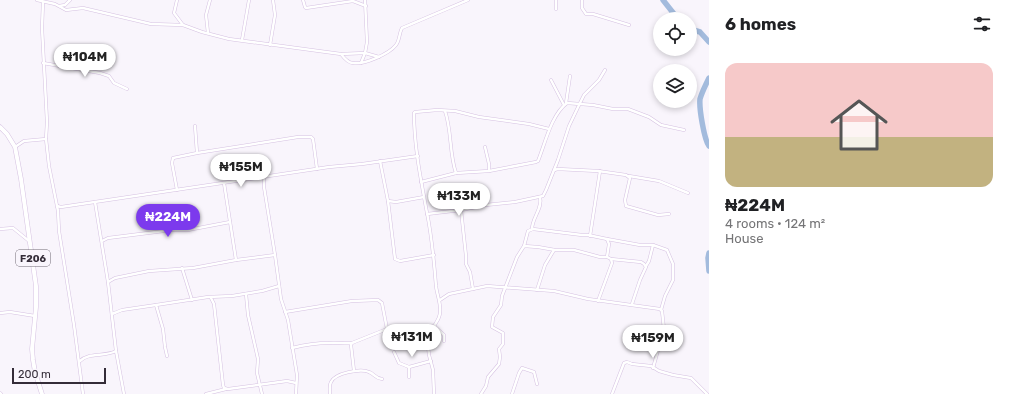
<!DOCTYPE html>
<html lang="en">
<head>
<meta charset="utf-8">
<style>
  :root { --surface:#fff; --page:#f6f6f6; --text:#202124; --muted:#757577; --line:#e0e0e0; --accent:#7c3aed }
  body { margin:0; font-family:Rubik,sans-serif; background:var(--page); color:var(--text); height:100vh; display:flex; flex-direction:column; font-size:15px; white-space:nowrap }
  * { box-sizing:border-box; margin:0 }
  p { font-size:13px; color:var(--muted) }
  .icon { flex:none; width:22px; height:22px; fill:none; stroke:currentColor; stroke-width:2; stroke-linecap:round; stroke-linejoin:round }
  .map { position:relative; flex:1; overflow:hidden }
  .sheet { display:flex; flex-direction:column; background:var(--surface); width:300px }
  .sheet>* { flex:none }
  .tools { position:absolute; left:653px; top:12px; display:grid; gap:8px }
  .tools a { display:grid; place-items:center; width:44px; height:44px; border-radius:50%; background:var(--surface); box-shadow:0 2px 6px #0003; font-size:20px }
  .scale { position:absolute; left:12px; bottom:10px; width:94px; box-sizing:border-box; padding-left:4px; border:2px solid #342c38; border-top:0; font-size:11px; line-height:14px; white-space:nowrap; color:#342c38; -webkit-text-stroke:3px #f9f5fc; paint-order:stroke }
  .price { position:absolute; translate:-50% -34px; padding:0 9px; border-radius:14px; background:#fff; color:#222; font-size:13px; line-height:26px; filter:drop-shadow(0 1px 2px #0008) }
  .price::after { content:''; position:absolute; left:50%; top:24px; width:12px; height:9px; margin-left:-6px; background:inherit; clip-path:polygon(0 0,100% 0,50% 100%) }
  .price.current { background:var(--accent); color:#fff }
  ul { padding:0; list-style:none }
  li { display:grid; align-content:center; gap:8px; height:212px; padding:0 16px }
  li+li { border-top:1px solid var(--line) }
  li span { display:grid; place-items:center; height:124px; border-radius:12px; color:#555 }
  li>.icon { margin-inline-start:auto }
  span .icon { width:72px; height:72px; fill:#fffc; stroke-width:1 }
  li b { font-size:17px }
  h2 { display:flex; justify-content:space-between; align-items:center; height:48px; padding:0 16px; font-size:17px }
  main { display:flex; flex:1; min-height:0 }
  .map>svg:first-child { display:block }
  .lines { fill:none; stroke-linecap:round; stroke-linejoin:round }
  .river { stroke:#a3bbdd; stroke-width:5.5 }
  .street-casing { stroke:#d5c1e1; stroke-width:3.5 }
  .primary-casing { stroke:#d5c1e1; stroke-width:5 }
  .street { stroke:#fff; stroke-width:2.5 }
  .primary { stroke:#fff; stroke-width:4 }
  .labels { text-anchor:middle; stroke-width:4; stroke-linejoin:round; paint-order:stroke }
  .shield { fill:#f9f5fc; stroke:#6f6873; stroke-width:1 }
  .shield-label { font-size:10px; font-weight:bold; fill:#342c38 }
</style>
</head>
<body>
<main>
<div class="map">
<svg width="709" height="394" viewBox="0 0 709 394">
  <rect width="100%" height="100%" fill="#f9f5fc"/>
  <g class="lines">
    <g class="river">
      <path d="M663,0l15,19"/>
      <path d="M690,29l10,3 9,10"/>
      <path d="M709,78c-3,6 -7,14 -9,21 -1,9 4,40 9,47"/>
      <path d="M709,253l-1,5 1,13"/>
    </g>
    <g class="street-casing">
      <g id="street">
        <path d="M37,0l18,4 11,6 17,-2 68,16 32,1 19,7 27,7 112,15c3,4 7,9 12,9 11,2 36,-9 43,-18 4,-5 3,-12 6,-17l66,-28"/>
        <path d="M177,0l-3,13 9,12"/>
        <path d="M303,0l2,7 1,1 47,-7 13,5"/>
        <path d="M582,0v8l4,6h7l36,11"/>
        <path d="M43,2l-1,26 5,94 -1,17 3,27 9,45 1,20 15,94 9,69"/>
        <path d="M59,6l6,-1 5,-5"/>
        <path d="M556,9v-9"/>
        <path d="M208,33l-2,-18 4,-15"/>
        <path d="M242,40l7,-40"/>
        <path d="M270,45l5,-30 -2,-15"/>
        <path d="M341,54l24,-1 14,4"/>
        <path d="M43,63l57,10 9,3 5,7 13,6"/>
        <path d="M361,63l4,-10 2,-11 -2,-42"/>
        <path d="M551,80l13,25"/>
        <path d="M566,103l4,-27"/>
        <path d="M445,111c7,20 4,42 11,62"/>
        <path d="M195,126l2,27"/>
        <path d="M15,147l9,-6 22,-2"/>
        <path d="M485,147l4,17v7"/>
        <path d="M380,161l8,40 7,58 5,2 34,-6"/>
        <path d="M554,170l4,-1 40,2 28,4 4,3 -5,22 1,6 32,9 11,-1"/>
        <path d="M264,176v11l11,68 6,44 7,21 9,55 -1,19"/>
        <path d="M629,176l30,5 29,12"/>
        <path d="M421,182l35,-9 33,-2 47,-9 2,-1c7,-17 13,-46 29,-58l26,2 20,4h15l21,8 12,8 23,5"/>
        <path d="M224,183l12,77"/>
        <path d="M177,190l-5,-27 1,-5 24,-5 101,-16h13l2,2 4,30"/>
        <path d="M388,201l8,1 28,-5"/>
        <path d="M95,202l13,80 8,69 8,43"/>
        <path d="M57,206l4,1 268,-40 33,-3 56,-8"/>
        <path d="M461,210l5,46v8l4,8 3,17"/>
        <path d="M427,214l34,-4 25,-5 29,-3 28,-6 3,-6 12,-30 11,-34 11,-23 4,-8 15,-15 6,-10"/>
        <path d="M0,229l13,-1 16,13"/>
        <path d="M532,229c0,-11 11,-21 8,-32"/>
        <path d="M590,236l10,-65"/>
        <path d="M607,239l33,6h13l14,5 6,14v16l-8,16 -4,14"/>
        <path d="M102,241l6,-3 64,-8h16l42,-8"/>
        <path d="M524,246l4,-15 5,-2 49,6h6l19,4 2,5 -2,13"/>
        <path d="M611,259l30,3 3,2 2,3 -6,13 -8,24"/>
        <path d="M646,266l3,-5 4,-16"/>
        <path d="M182,268l10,32"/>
        <path d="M108,282l7,-4 34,-7 44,-3 43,-8 39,-5"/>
        <path d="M537,290l8,-25 9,-15"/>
        <path d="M246,294l2,21 10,44 -1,14 5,21"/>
        <path d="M211,298l3,6 9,81 1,3 4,1 59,-8 9,2"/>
        <path d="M440,300l9,-6 38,-8 67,5 34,8 72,10 2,2 2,18 -11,39"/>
        <path d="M156,305l7,24 2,18 2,9"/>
        <path d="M285,312l67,-11 26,-1 4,3 5,26"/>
        <path d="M0,313l10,-1 25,4"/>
        <path d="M112,314l10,-4 34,-5 52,-8 24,-1 30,-5 17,-5"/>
        <path d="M434,326l10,9v6"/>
        <path d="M292,348c12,-3 24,-5 37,-5 8,-1 15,1 23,0"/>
        <path d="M394,352l5,11 10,4 22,-6"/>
        <path d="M80,361c9,-9 25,-4 36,-10"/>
        <path d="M354,371l-3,-26 1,-2 35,-14h39"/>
        <path d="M409,377v-10"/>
        <path d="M0,393l1,1"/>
        <path d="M206,394l20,-5"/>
        <path d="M330,394c0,-4 -1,-9 1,-12 4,-9 30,-14 38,-10 6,2 5,6 13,7"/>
        <path d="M434,394l-1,-24 -4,-15 -3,-26 3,-3h5c3,-5 6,-8 6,-14 1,-9 -3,-17 -4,-26 -2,-25 -4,-49 -9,-73 -6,-33 -13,-66 -13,-100l1,-1 22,-2 18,1 24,6 50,7 20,5"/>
        <path d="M481,394l5,-8 2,-9 11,-13 1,-7 -1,-8 4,-5v-11l-11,-6 1,-10 8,-12 1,-9 15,-39 7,-11 14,1 17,3h19l26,7h7l4,2 1,4 -14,38"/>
        <path d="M512,394l7,-21 3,-5 12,4 3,12"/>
        <path d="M612,394l12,-31 3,-1 5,2 19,2 8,5 14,4 18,3 16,16"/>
      </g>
    </g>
    <g class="primary-casing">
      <path id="primary" d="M0,127l7,7 8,13 6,32 15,107v21l-4,42 1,11 2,12 7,22"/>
    </g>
    <use href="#street" class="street"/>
    <use href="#primary" class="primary"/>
  </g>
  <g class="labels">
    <rect class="shield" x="16" y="250" width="34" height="16" rx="3"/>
    <g class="shield-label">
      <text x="33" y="262">F206</text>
    </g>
  </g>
</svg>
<div class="tools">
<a><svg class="icon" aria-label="locate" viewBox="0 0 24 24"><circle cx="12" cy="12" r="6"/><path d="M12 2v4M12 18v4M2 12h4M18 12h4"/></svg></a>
<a><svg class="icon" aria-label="layers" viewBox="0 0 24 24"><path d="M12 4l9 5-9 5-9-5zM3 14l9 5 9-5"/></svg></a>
</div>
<div class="scale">200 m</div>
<b class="price" style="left:85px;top:78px">₦104M</b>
<b class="price" style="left:241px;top:188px">₦155M</b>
<b class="price" style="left:459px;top:217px">₦133M</b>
<b class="price current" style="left:168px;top:238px">₦224M</b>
<b class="price" style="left:412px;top:358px">₦131M</b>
<b class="price" style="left:653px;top:359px">₦159M</b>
</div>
<section class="sheet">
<h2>6 homes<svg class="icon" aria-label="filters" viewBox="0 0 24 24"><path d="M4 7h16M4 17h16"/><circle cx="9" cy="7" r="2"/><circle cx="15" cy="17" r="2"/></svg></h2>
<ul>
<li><span style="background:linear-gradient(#f6c9c9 60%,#c2b280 0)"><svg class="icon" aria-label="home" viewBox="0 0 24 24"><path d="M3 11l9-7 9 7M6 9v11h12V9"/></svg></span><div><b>₦224M</b><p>4 rooms · 124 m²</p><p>House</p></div></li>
</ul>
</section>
</main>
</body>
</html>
